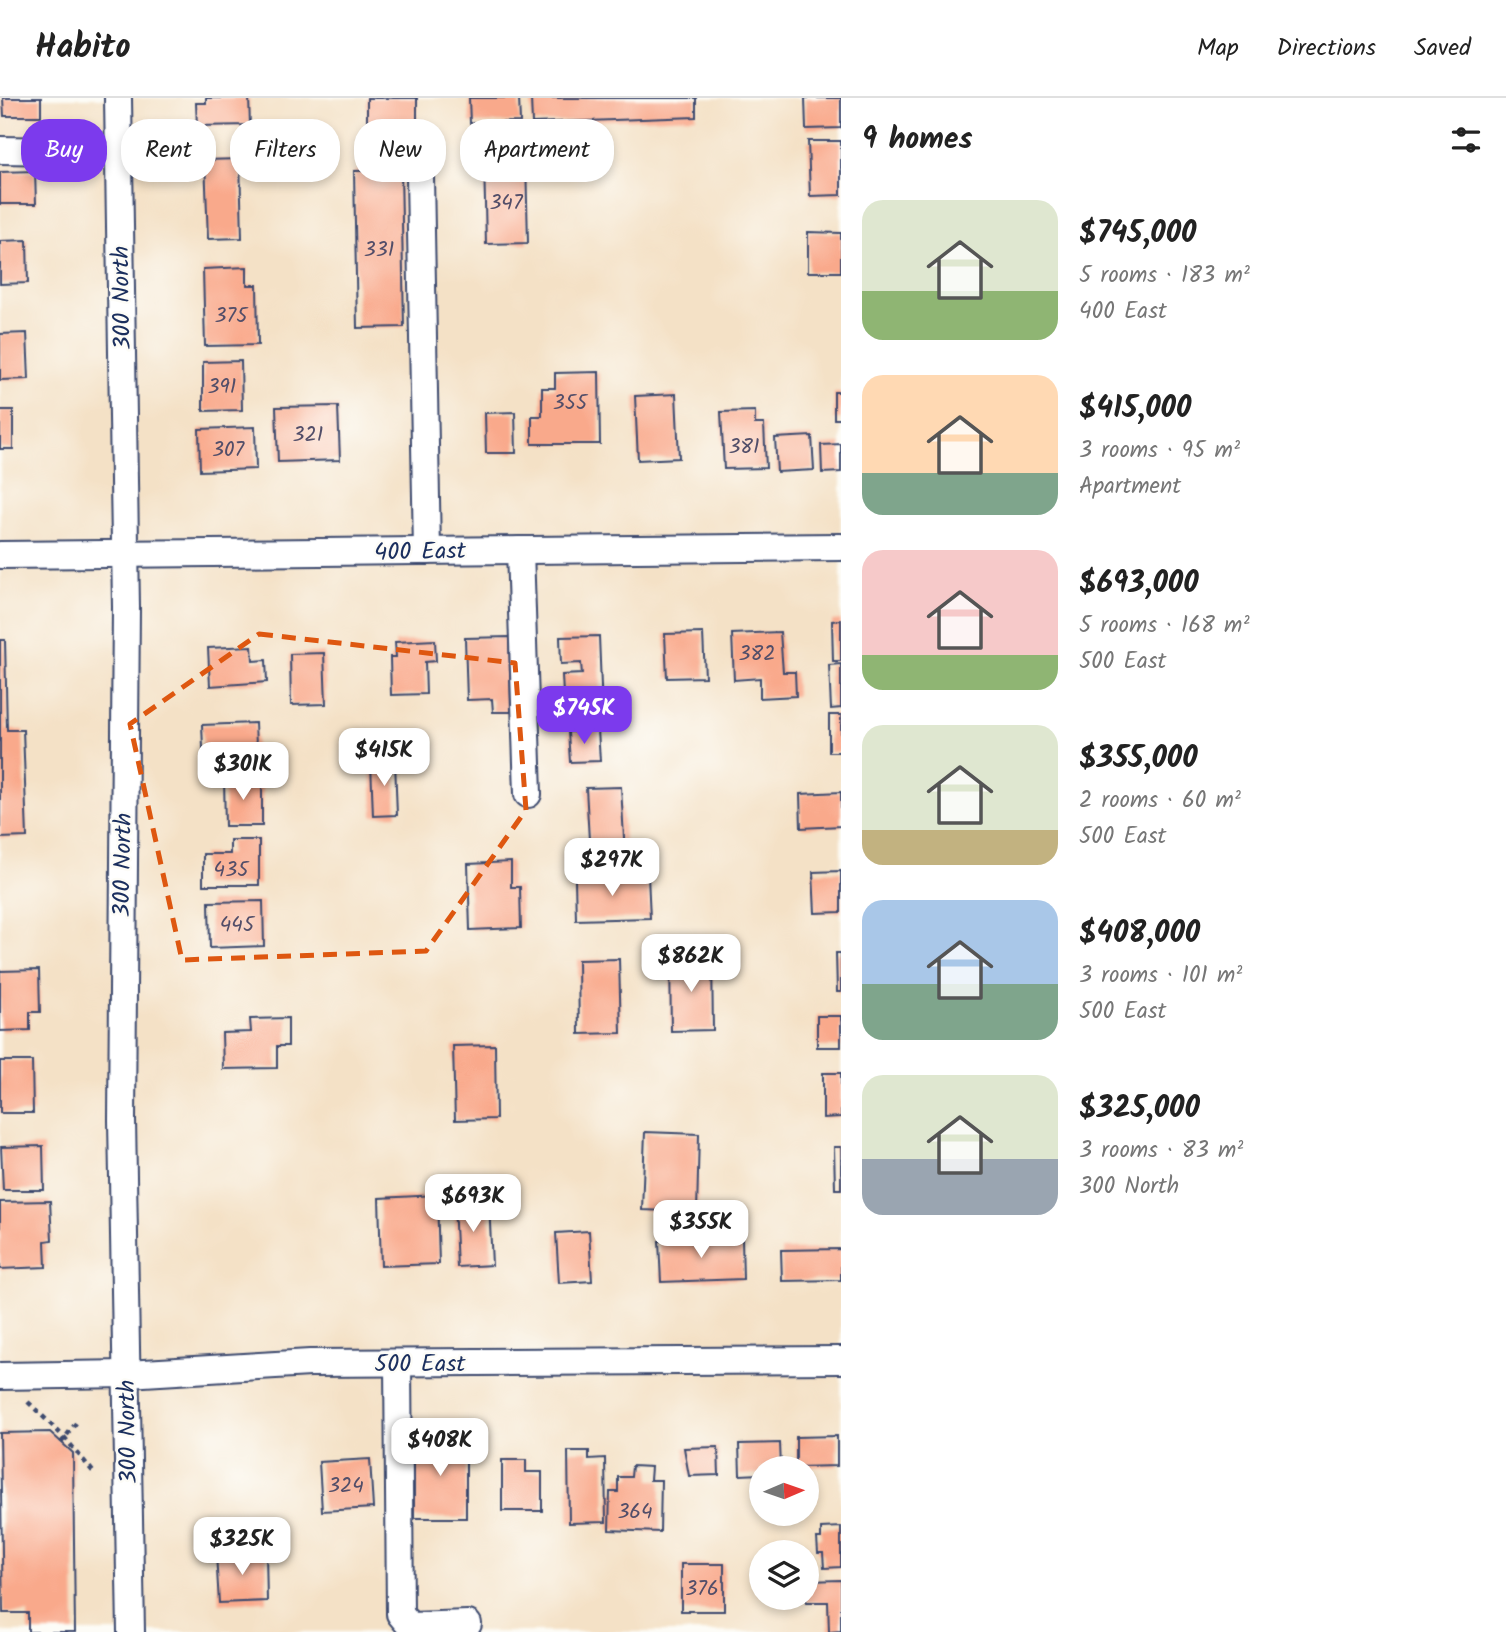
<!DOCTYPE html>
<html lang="en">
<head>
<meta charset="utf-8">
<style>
  :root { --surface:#fff; --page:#f6f6f6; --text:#222; --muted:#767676; --line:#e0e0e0; --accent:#7c3aed }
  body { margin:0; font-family:Kalam,sans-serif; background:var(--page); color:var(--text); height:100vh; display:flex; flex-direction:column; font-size:26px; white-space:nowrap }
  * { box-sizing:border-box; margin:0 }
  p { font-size:23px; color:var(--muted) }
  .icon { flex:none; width:38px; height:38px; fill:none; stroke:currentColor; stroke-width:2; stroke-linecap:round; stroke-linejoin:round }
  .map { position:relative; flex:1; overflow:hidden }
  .details { display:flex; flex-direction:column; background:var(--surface); width:665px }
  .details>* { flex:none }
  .top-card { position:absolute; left:21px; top:21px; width:665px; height:63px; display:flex; gap:14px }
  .needle { width:46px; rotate:88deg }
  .tools { position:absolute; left:749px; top:1358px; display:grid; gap:14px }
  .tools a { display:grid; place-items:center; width:70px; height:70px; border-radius:50%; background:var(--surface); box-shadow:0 4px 10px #0003; font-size:35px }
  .price { position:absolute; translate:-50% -60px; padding:0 16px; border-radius:14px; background:#fff; color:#222; font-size:23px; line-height:46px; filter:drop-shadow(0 2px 4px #0008) }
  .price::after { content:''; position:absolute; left:50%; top:42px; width:21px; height:16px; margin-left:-10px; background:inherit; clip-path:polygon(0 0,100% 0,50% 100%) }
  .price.selected { background:var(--accent); color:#fff }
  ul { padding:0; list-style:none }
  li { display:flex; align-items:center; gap:21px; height:175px; padding:0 21px }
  li span { display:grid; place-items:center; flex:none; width:196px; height:140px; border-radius:21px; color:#555 }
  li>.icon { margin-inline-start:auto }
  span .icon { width:84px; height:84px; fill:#fffc; stroke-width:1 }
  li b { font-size:30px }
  h2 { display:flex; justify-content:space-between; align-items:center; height:84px; padding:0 21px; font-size:30px }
  .pill { padding:0 24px; border-radius:28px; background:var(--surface); box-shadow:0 4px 10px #0003; font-size:24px; line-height:63px }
  .pill.selected { background:var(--accent); color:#fff }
  header { display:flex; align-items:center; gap:42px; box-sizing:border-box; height:98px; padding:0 35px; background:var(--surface); border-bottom:2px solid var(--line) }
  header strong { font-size:33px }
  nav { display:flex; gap:38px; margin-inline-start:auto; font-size:24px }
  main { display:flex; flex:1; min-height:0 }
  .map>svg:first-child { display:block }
  .building { fill:#f9a98b }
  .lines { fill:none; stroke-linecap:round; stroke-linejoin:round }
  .minor-casing { stroke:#3c4a6e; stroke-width:30 }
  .path { stroke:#3c4a6e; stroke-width:4.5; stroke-dasharray:5 5; stroke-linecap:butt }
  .minor { stroke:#fff; stroke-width:26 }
  .marked { fill:none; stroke:#de5710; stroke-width:5; stroke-dasharray:14 9; stroke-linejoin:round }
  .labels { text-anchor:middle; stroke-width:5; stroke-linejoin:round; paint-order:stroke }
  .number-label { font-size:21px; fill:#524e69 }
  .street-label { font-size:24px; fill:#1b2f5e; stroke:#fdfcf7 }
</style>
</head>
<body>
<header>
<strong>Habito</strong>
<nav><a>Map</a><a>Directions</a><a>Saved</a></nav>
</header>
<main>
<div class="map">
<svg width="841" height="1534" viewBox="0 0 841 1534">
  <rect width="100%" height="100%" fill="#fdfcf7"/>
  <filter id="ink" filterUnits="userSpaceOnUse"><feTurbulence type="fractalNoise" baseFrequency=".0143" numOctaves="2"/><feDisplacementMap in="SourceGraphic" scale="14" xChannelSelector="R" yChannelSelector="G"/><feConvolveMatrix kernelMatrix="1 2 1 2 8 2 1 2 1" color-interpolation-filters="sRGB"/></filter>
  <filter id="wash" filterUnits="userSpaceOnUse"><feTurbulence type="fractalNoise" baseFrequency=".00686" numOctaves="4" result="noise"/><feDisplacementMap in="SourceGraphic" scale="28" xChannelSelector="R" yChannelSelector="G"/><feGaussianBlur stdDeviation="1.57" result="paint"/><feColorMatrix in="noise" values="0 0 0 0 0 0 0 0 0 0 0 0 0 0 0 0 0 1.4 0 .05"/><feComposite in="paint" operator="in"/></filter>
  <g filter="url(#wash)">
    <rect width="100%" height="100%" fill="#f4e1c6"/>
    <g id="blocks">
      <g class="building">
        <path d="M3,0h38v18h-37z"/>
        <path d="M206,0h43l1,27 -53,1 -1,-23h10z"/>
        <rect x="367" y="0" width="50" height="27"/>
        <path d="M469,0h50l1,24 -50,1z"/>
        <path d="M531,0h165v19l-164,6z"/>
        <path d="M805,0h36v30l-35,1z"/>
        <path d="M808,43h33v54l-31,1z"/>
        <path d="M240,61l2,79 -34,1 -3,-79z"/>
        <path d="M526,62l2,83 -42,1 -2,-83z"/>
        <path d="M401,72l3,157 -47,1 -3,-157z"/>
        <path d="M35,73l1,33h-36v-32z"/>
        <path d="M808,134l33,1v39h-33z"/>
        <path d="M27,142l1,43 -28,1v-43z"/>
        <path d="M247,169v18h10l1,60 -53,1 -2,-77z"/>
        <path d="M27,235l2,46 -29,1v-46z"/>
        <path d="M241,263l1,49 -39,1v-49z"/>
        <path d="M599,274l1,72h-68v-28h10v-28h13v-15z"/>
        <rect x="834" y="294" width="7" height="27"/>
        <path d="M676,296l3,64 -41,2 -3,-64z"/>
        <path d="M338,308l2,54 -62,2 -2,-55z"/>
        <rect x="0" y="312" width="13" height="39"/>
        <path d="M755,313v13h9l2,44 -42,1 -3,-57z"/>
        <path d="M515,314l1,41h-30l-1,-40z"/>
        <path d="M255,329l1,42 -56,2 -1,-42z"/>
        <path d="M812,338l2,34 -37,2 -2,-34z"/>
        <path d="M841,346v28l-19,1 -1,-28z"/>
        <path d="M841,522v41h-8l-1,-40z"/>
        <path d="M780,534l3,40h12l1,24 -36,2v-20l-26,2 -2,-46z"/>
        <path d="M703,535l2,44 -38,1 -2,-44z"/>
        <path d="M599,538l3,76 -38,1 -2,-38 20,-1 -1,-11 -20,1 -1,-27z"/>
        <path d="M509,539l2,75h-18l-1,-13 -25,1 -2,-62z"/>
        <path d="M0,542h5l2,90h16l4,107 -27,1z"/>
        <path d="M435,542l1,21 -11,1 1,32 -35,1 -1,-38h6l-1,-15z"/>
        <path d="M252,548l1,15 13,-1 1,22 -57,4 -2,-38z"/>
        <path d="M324,555l2,51 -35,1 -1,-51z"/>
        <path d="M841,566v44l-10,1 -2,-44z"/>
        <rect x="829" y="617" width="12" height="37"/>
        <path d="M255,625l1,23h-7v21l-45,2 -2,-44z"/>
        <path d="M598,632l2,31 -30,1 -2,-30z"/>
        <path d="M395,663l2,54 -24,1 -2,-54z"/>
        <path d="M224,681h38v47h-37z"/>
        <path d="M621,689l4,68 -35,2 -4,-69z"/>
        <path d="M841,694v34l-40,2 -1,-34z"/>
        <path d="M230,742h29v45h-56v-31h27z"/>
        <path d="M511,764v25h9l1,41 -51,2 -2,-66z"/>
        <path d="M841,773v41l-26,1 -2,-41z"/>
        <path d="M648,778l2,42 -74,2 -1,-41z"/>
        <path d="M263,803l1,45 -54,2 -1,-46z"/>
        <path d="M836,855h5v39h-4z"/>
        <path d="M670,859h42l1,73 -42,1z"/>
        <path d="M619,861l2,74 -42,1 -1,-74z"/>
        <path d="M39,872l1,42h-10v18l-30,1v-60z"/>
        <rect x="817" y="918" width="24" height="31"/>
        <path d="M288,920v28h-11v22l-54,1 -1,-36 29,-1 -1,-13z"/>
        <path d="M495,947l1,74 -41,1 -2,-74z"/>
        <path d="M0,963h32l1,52h-33z"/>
        <path d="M823,975h18v44l-18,1z"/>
        <path d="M645,1034l54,2 -2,78 -55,-2z"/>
        <path d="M43,1048l1,44h-41l-2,-43z"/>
        <path d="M834,1049h7v42h-6z"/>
        <path d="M437,1097l2,69 -58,2 -2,-68z"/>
        <path d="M50,1103l2,39 -7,1 1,26 -46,2v-67z"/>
        <path d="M489,1104l3,63 -35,2 -3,-64z"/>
        <path d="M589,1133l3,50 -33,2 -3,-50z"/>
        <path d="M742,1140l1,41 -82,3 -2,-41z"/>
        <path d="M841,1151v31l-59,1 -1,-31z"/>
        <path d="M50,1334l23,21 2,179h-47v-19h-25l-3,-180z"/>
        <path d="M837,1338v30l-41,1v-30z"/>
        <rect x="414" y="1340" width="52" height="80"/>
        <path d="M780,1345l1,25h-20v6l-21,1 -1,-31z"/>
        <path d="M718,1349l1,28 -30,1 -5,-28z"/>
        <path d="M568,1353h21v8l16,-1 1,64 -37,1z"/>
        <path d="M370,1361l3,49 -51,3 -3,-49z"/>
        <path d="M502,1362h24v12h16v39h-40z"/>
        <path d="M632,1368l19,1 -1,13h11l-1,52 -51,-2 1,-38h8v-15h13z"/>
        <path d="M841,1429v40l-17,1 -1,-15h-5l-1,-15h4v-10z"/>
        <path d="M266,1454l1,49 -48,2 -3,-49z"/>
        <rect x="681" y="1466" width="43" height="47"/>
        <path d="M841,1482v51l-12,1 -1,-30h-22l1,-21z"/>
      </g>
    </g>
  </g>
  <g filter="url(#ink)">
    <use href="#blocks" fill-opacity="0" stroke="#3c4a6e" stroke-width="2"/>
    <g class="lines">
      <g class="minor-casing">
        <g id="minor">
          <path d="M118,0l8,509 -4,513 9,512"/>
          <path d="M0,52l119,2"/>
          <path d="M420,79l7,374"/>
          <path d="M520,452l8,244"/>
          <path d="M0,457l841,-8"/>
          <path d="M398,1265l2,251 10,12 58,-2"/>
          <path d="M0,1278l127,-2 183,-11 531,-3"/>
        </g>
      </g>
      <g class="path">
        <path d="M28,1304l37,36 30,36"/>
        <path d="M61,1345l18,-24"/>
      </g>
      <use href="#minor" class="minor"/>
    </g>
  </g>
  <path class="marked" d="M259,536l256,29 11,147 -100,141 -244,9 -52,-236z"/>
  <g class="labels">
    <g class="number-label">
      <text x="506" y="111">347</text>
      <text x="379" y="158">331</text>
      <text x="231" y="224">375</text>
      <text x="222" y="295">391</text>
      <text x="570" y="311">355</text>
      <text x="308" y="343">321</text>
      <text x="744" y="355">381</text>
      <text x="228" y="358">307</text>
      <text x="757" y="562">382</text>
      <text x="231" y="778">435</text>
      <text x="237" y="833">445</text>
      <text x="346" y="1394">324</text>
      <text x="635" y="1420">364</text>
      <text x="702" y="1497">376</text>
    </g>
    <g class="street-label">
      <text transform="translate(121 200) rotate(-91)" y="8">300 North</text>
      <text transform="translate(420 453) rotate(-1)" y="8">400 East</text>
      <text transform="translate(122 767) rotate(-89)" y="8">300 North</text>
      <text x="420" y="1273">500 East</text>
      <text transform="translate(127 1334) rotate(-91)" y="8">300 North</text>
    </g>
  </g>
</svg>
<div class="tools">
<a><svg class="needle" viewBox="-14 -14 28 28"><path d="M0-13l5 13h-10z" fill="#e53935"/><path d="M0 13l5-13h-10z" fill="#767676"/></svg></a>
<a><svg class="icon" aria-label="layers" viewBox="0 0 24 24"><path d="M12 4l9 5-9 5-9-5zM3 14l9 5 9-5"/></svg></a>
</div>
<b class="price selected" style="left:584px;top:648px">$745K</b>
<b class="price" style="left:384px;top:690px">$415K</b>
<b class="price" style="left:243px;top:704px">$301K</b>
<b class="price" style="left:612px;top:800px">$297K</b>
<b class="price" style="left:691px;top:896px">$862K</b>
<b class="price" style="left:473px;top:1136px">$693K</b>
<b class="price" style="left:701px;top:1162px">$355K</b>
<b class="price" style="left:440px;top:1380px">$408K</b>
<b class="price" style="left:242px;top:1479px">$325K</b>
<div class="top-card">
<a class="pill selected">Buy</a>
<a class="pill">Rent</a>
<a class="pill">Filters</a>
<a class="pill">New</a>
<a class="pill">Apartment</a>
</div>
</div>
<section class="details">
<h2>9 homes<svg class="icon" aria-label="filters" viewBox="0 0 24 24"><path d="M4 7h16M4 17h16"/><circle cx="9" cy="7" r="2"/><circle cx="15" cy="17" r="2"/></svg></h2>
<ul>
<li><span style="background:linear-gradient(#dfe7d0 65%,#8fb573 0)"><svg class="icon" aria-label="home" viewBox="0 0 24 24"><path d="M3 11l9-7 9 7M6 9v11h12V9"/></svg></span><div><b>$745,000</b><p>5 rooms · 183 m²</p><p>400 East</p></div></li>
<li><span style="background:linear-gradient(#ffd9b3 70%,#7fa58c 0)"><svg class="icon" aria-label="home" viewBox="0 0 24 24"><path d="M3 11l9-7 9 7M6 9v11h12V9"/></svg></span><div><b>$415,000</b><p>3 rooms · 95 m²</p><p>Apartment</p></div></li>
<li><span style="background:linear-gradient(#f6c9c9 75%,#8fb573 0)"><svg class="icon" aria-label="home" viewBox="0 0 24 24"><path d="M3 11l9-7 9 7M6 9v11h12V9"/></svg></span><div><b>$693,000</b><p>5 rooms · 168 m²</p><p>500 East</p></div></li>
<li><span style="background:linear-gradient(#dfe7d0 75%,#c2b280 0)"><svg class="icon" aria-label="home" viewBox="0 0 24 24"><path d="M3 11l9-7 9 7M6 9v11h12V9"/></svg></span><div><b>$355,000</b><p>2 rooms · 60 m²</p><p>500 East</p></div></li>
<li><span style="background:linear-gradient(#a9c7e8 60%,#7fa58c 0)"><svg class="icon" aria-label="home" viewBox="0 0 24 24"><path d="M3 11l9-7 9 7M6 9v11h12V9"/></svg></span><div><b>$408,000</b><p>3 rooms · 101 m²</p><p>500 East</p></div></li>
<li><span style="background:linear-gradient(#dfe7d0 60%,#9aa5b1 0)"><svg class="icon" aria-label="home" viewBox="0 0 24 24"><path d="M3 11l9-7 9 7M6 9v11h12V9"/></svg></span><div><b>$325,000</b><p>3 rooms · 83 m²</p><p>300 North</p></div></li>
</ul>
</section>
</main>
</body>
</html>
